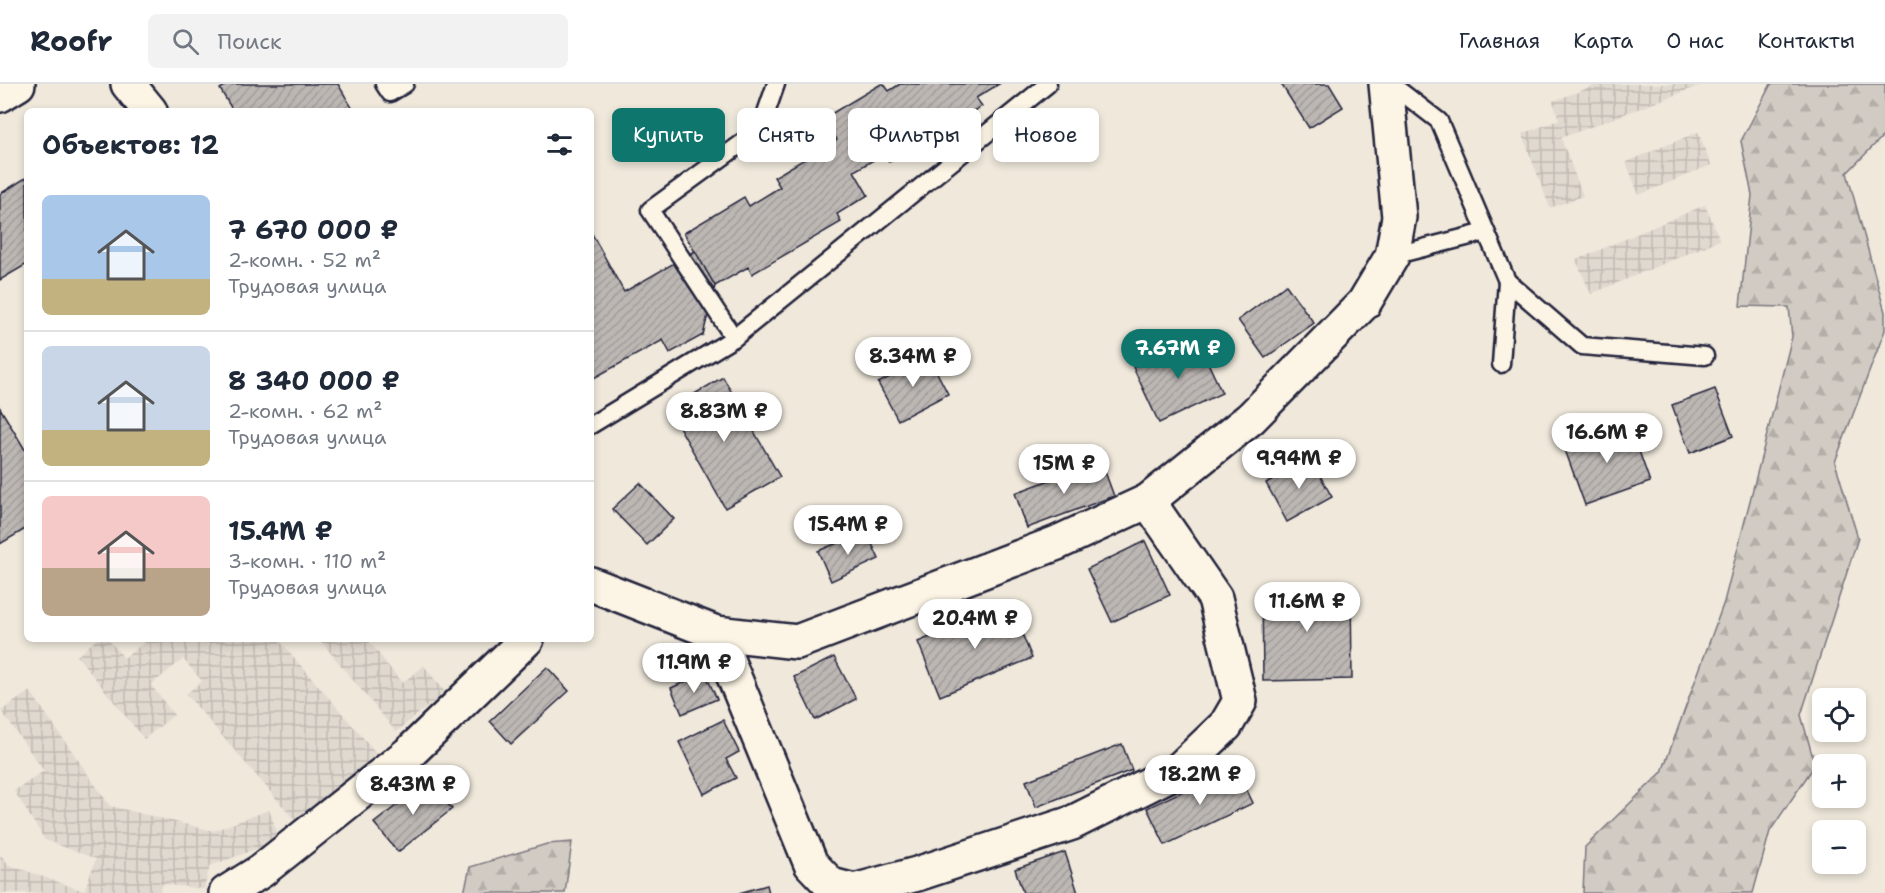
<!DOCTYPE html>
<html lang="ru">
<head>
<meta charset="utf-8">
<style>
  :root { --surface:#fff; --page:#f2f2f3; --text:#1f2937; --muted:#747a83; --line:#e0e1e3; --accent:#0f766e }
  body { margin:0; font-family:"Shantell Sans",sans-serif; background:var(--page); color:var(--text); height:100vh; display:flex; flex-direction:column; font-size:22px; white-space:nowrap }
  * { box-sizing:border-box; margin:0 }
  p { font-size:20px; color:var(--muted) }
  .icon { flex:none; width:33px; height:33px; fill:none; stroke:currentColor; stroke-width:2; stroke-linecap:round; stroke-linejoin:round }
  .map { position:relative; flex:1; overflow:hidden }
  .sheet { position:absolute; left:24px; top:24px; width:570px; height:534px; display:flex; flex-direction:column; background:var(--surface); border-radius:9px; box-shadow:0 3px 9px #0003 }
  .sheet>* { flex:none }
  .guide { position:absolute; left:612px; top:24px; width:570px; height:54px; display:flex; gap:12px }
  .fabs { position:absolute; left:1812px; top:604px; display:grid; gap:12px }
  .fabs a { display:grid; place-items:center; width:54px; height:54px; border-radius:9px; background:var(--surface); box-shadow:0 3px 9px #0003; font-size:30px }
  .price { position:absolute; translate:-50% -51px; padding:0 14px; border-radius:21px; background:#fff; color:#222; font-size:20px; line-height:39px; filter:drop-shadow(0 2px 3px #0008) }
  .price::after { content:''; position:absolute; left:50%; top:36px; width:18px; height:14px; margin-left:-9px; background:inherit; clip-path:polygon(0 0,100% 0,50% 100%) }
  .price.current { background:var(--accent); color:#fff }
  ul { padding:0; list-style:none }
  li { display:flex; align-items:center; gap:18px; height:150px; padding:0 18px }
  li+li { border-top:2px solid var(--line) }
  li span { display:grid; place-items:center; flex:none; width:168px; height:120px; border-radius:9px; color:#555 }
  li>.icon { margin-inline-start:auto }
  span .icon { width:72px; height:72px; fill:#fffc; stroke-width:1 }
  li b { font-size:26px }
  h2 { display:flex; justify-content:space-between; align-items:center; height:72px; padding:0 18px; font-size:26px }
  .pill { padding:0 21px; border-radius:9px; background:var(--surface); box-shadow:0 3px 9px #0003; font-size:21px; line-height:54px }
  .pill.current { background:var(--accent); color:#fff }
  header { display:flex; align-items:center; gap:36px; box-sizing:border-box; height:84px; padding:0 30px; background:var(--surface); border-bottom:2px solid var(--line) }
  header strong { font-size:28px }
  nav { display:flex; gap:33px; margin-inline-start:auto; font-size:21px }
  .search { width:420px; height:54px; background:var(--page); display:flex; align-items:center; gap:15px; box-sizing:border-box; padding:0 21px; border-radius:9px; color:var(--muted); font-size:22px }
  .map>svg:first-child { display:block }
  .industrial { fill:url(#industrial-grid) }
  .forest { fill:url(#forest-firs); stroke:#7a767f; stroke-width:1.5 }
  .building { fill:url(#building-hatch); stroke:#22223b; stroke-width:1.5 }
  .lines { fill:none; stroke-linecap:round; stroke-linejoin:round }
  .lane-casing { stroke:#22223b; stroke-width:21 }
  .street-casing { stroke:#22223b; stroke-width:38 }
  .lane { stroke:#fcf5e5; stroke-width:16 }
  .street { stroke:#fcf5e5; stroke-width:33 }
</style>
</head>
<body>
<header>
<strong>Roofr</strong>
<div class="search"><svg class="icon" aria-label="search" viewBox="0 0 24 24"><circle cx="10" cy="10" r="6"/><path d="M15 15l6 6"/></svg>Поиск</div>
<nav><a>Главная</a><a>Карта</a><a>О нас</a><a>Контакты</a></nav>
</header>
<div class="map">
<svg width="1885" height="809" viewBox="0 0 1885 809">
  <defs>
    <pattern id="industrial-grid" width="8" height="8" patternUnits="userSpaceOnUse" patternTransform="scale(1.5)"><rect width="8" height="8" fill="#e0d9cf"/><path d="M0 4h8M4 0v8" fill="none" stroke="#c0bab3"/></pattern>
    <pattern id="forest-firs" width="22" height="20" patternUnits="userSpaceOnUse" patternTransform="scale(1.5)"><rect width="22" height="20" fill="#d1cbc3"/><path d="M5 1l3.5 6h-7zM16 11l3.5 6h-7z" fill="#b3aea8"/></pattern>
    <pattern id="building-hatch" width="6" height="6" patternUnits="userSpaceOnUse" patternTransform="scale(1.5)"><rect width="6" height="6" fill="#bcb7b3"/><path d="M-1 1l2-2M0 6l6-6M5 7l2-2" fill="none" stroke="#a19d9b"/></pattern>
  </defs>
  <rect width="100%" height="100%" fill="#efe8db"/>
  <filter id="ink" filterUnits="userSpaceOnUse"><feTurbulence type="fractalNoise" baseFrequency=".0167" numOctaves="2"/><feDisplacementMap in="SourceGraphic" scale="12" xChannelSelector="R" yChannelSelector="G"/><feConvolveMatrix kernelMatrix="1 2 1 2 8 2 1 2 1" color-interpolation-filters="sRGB"/></filter>
  <g filter="url(#ink)">
    <g class="industrial">
      <path d="M1599,0h105l-143,54 22,58 -33,12 -28,-74 37,-14 -6,-19z"/>
      <path d="M1698,48l13,33 -72,30 -13,-33z"/>
      <path d="M1705,121l15,35 -129,54 -15,-34z"/>
      <path d="M97,555h11l16,19 25,-19h129l100,116 -79,70 -113,-131 16,-13 -19,-22 -32,26 23,30 -30,24 -67,-83z"/>
      <path d="M319,555h48l35,44 22,-17 21,26 -49,40z"/>
      <path d="M30,607l80,115 103,25 56,-21 11,30 -70,26 -6,23 -42,-5 -2,9h-160v-39l9,11 75,26 12,-32 -51,-19 -31,-49 30,-20 -43,-60z"/>
    </g>
    <g class="forest">
      <path d="M1771,0h114v50l-38,39 38,139v18l-50,132 23,76 -57,177 14,50 -45,66 -17,62h-170l2,-46 77,-75 62,-170 68,-265 -3,-30 -49,-1 12,-111 -11,-54z"/>
      <path d="M572,758l-7,51h-101l6,-26 77,-23z"/>
    </g>
    <g class="building">
      <path d="M228,0h110l16,27h-121l-13,-22z"/>
      <path d="M881,0h3l5,7 11,-7h99l-23,14 6,8 -93,56 -5,-8 -30,17 14,24 -31,19 4,8 -89,52 -4,-7 -33,19 -31,-53 60,-36 5,9 31,-19 -6,-10 63,-37 -13,-22z"/>
      <path d="M1281,0h48l14,23 -34,21z"/>
      <path d="M27,93v87l-27,16v-86z"/>
      <path d="M591,148l33,60 71,-41 20,35 -12,49 -33,18 -7,-13 -71,39z"/>
      <path d="M1286,201l28,38 -49,35 -27,-38z"/>
      <path d="M1196,253l26,56 -63,30 -26,-56z"/>
      <path d="M929,273l19,37 -50,26 -20,-37z"/>
      <path d="M723,293l57,100 -55,31 -56,-99z"/>
      <path d="M1715,305l18,47 -43,17 -18,-48z"/>
      <path d="M0,324l27,45v75l-27,16z"/>
      <path d="M1629,339l21,59 -65,23 -21,-58z"/>
      <path d="M1310,374l22,39 -45,25 -21,-39z"/>
      <path d="M1101,377l13,35 -87,32 -12,-35z"/>
      <path d="M640,399l34,36 -27,26 -35,-36z"/>
      <path d="M866,447l13,28 -48,22 -13,-30z"/>
      <path d="M1145,457l25,54 -58,27 -25,-53z"/>
      <path d="M1351,501l1,94 -89,2 -1,-95z"/>
      <path d="M1010,520l22,54 -92,38 -22,-54z"/>
      <path d="M834,573l22,42 -41,21 -21,-43z"/>
      <path d="M547,583l22,24 -58,53 -21,-23z"/>
      <path d="M705,589l12,26 -35,15 -11,-26z"/>
      <path d="M723,636l16,32 -13,7 10,19 -32,16 -25,-52z"/>
      <path d="M1122,660l10,26 -96,37 -10,-26z"/>
      <path d="M1235,682l18,37 -88,42 -18,-37z"/>
      <path d="M429,696l23,29 -54,43 -24,-29z"/>
      <path d="M1065,768l13,41h-55l-8,-24z"/>
      <path d="M767,801l2,8h-30z"/>
    </g>
    <g class="lines">
      <g class="lane-casing">
        <g id="lane">
          <path d="M384,0l6,9 15,-9"/>
          <path d="M776,0l-16,46 -110,80 84,128 314,-254"/>
          <path d="M1391,0l48,37 68,160 -6,83"/>
          <path d="M1392,172l94,-24"/>
          <path d="M1507,197l75,65 123,10"/>
          <path d="M591,341l143,-87"/>
        </g>
      </g>
      <g class="street-casing">
        <g id="street">
          <path d="M128,0l22,27"/>
          <path d="M0,11l18,-11"/>
          <path d="M591,500l125,49 81,9 260,-99 91,-42 103,-83 113,-115 28,-47 7,-39 -13,-133"/>
          <path d="M716,549l95,231 20,21 23,6 63,-17 155,-51 108,-54 46,-44 14,-24 -25,-103 -67,-97"/>
          <path d="M226,809l35,-22 147,-117 119,-115"/>
        </g>
      </g>
      <use href="#lane" class="lane"/>
      <use href="#street" class="street"/>
    </g>
  </g>
</svg>
<div class="fabs">
<a><svg class="icon" aria-label="locate" viewBox="0 0 24 24"><circle cx="12" cy="12" r="6"/><path d="M12 2v4M12 18v4M2 12h4M18 12h4"/></svg></a>
<a>+</a>
<a>−</a>
</div>
<b class="price current" style="left:1178px;top:296px">7.67M ₽</b>
<b class="price" style="left:913px;top:304px">8.34M ₽</b>
<b class="price" style="left:724px;top:359px">8.83M ₽</b>
<b class="price" style="left:1607px;top:380px">16.6M ₽</b>
<b class="price" style="left:1299px;top:406px">9.94M ₽</b>
<b class="price" style="left:1064px;top:411px">15M ₽</b>
<b class="price" style="left:848px;top:472px">15.4M ₽</b>
<b class="price" style="left:1307px;top:549px">11.6M ₽</b>
<b class="price" style="left:975px;top:566px">20.4M ₽</b>
<b class="price" style="left:694px;top:610px">11.9M ₽</b>
<b class="price" style="left:1200px;top:722px">18.2M ₽</b>
<b class="price" style="left:413px;top:732px">8.43M ₽</b>
<div class="guide">
<a class="pill current">Купить</a>
<a class="pill">Снять</a>
<a class="pill">Фильтры</a>
<a class="pill">Новое</a>
</div>
<section class="sheet">
<h2>Объектов: 12<svg class="icon" aria-label="filters" viewBox="0 0 24 24"><path d="M4 7h16M4 17h16"/><circle cx="9" cy="7" r="2"/><circle cx="15" cy="17" r="2"/></svg></h2>
<ul>
<li><span style="background:linear-gradient(#a9c7e8 70%,#c2b280 0)"><svg class="icon" aria-label="home" viewBox="0 0 24 24"><path d="M3 11l9-7 9 7M6 9v11h12V9"/></svg></span><div><b>7 670 000 ₽</b><p>2-комн. · 52 m²</p><p>Трудовая улица</p></div></li>
<li><span style="background:linear-gradient(#c9d6e8 70%,#c2b280 0)"><svg class="icon" aria-label="home" viewBox="0 0 24 24"><path d="M3 11l9-7 9 7M6 9v11h12V9"/></svg></span><div><b>8 340 000 ₽</b><p>2-комн. · 62 m²</p><p>Трудовая улица</p></div></li>
<li><span style="background:linear-gradient(#f6c9c9 60%,#b9a48a 0)"><svg class="icon" aria-label="home" viewBox="0 0 24 24"><path d="M3 11l9-7 9 7M6 9v11h12V9"/></svg></span><div><b>15.4M ₽</b><p>3-комн. · 110 m²</p><p>Трудовая улица</p></div></li>
</ul>
</section>
</div>
</body>
</html>
